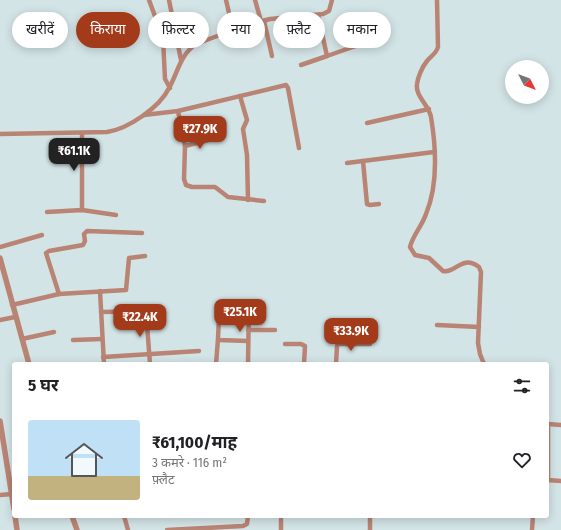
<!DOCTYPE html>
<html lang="hi">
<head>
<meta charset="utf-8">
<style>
  :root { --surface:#fff; --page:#f2f2f2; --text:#202124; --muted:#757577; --accent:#a33b1b }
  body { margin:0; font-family:"Fira Sans Condensed","Noto Sans Devanagari",sans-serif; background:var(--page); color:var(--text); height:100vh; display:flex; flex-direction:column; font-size:15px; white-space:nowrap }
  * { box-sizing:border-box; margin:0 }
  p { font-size:13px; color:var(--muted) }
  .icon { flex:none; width:22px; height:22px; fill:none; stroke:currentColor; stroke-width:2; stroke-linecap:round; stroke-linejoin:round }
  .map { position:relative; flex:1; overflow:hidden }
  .side { position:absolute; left:12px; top:362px; width:537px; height:156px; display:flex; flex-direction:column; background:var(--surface); border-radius:4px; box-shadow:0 2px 10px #0003 }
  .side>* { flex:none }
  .top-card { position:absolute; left:12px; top:12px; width:537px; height:36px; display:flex; gap:8px }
  .needle { width:26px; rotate:132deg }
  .fabs { position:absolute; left:505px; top:60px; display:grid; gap:8px }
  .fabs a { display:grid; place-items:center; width:44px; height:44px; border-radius:50%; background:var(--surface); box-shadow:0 2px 10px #0003; font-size:20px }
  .price { position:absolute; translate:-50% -34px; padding:0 9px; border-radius:8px; background:var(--accent); color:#fff; font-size:13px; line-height:26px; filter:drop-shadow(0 1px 2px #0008) }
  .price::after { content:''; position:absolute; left:50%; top:24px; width:12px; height:9px; margin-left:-6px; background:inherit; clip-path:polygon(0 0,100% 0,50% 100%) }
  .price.current { background:#222; color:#fff }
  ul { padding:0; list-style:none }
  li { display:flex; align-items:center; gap:12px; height:100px; padding:0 16px }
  li span { display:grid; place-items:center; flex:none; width:112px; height:80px; border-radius:4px; color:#555 }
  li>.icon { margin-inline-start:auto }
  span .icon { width:48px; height:48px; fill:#fffc; stroke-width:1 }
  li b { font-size:17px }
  h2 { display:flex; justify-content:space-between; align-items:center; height:48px; padding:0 16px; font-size:17px }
  .tag { padding:0 14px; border-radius:18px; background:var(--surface); box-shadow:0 2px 10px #0003; font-size:14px; line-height:36px }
  .tag.current { background:var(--accent); color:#fff }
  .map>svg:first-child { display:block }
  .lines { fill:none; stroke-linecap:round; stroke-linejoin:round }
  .minor { stroke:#b98474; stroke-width:4.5 }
  .tertiary { stroke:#b98474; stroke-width:5.5 }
</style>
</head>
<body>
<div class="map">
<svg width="561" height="530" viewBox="0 0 561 530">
  <rect width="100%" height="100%" fill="#d3e4e6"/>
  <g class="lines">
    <g class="minor">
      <path d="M149,0l14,38 2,41 5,9"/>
      <path d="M169,0l12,60"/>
      <path d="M226,0l7,30"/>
      <path d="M255,0l6,21"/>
      <path d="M437,0l1,47c-2,7 -7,9 -11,14 -5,6 -9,16 -10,23 -2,12 12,21 14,33 5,30 7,68 -5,97 -4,12 -13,21 -16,33l5,8 14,3 14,13c12,3 19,-17 36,-4l2,5 -3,71 2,11 4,10"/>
      <path d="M264,21l8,35"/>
      <path d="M327,56l60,-21"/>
      <path d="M301,65l26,-9 -9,-41"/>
      <path d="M240,96l7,24 -4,9 4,26 1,45"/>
      <path d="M178,111l7,35 -1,33 2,6 6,2h23l13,10 36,4"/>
      <path d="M144,115l34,-4 108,-26 2,3 11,60"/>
      <path d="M367,123l62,-14"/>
      <path d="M0,134l107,-2c21,-3 53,-25 62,-44 9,-16 11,-33 27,-44l45,-17 29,-8 53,-5 6,-3 3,-11"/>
      <path d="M185,146l27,-7"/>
      <path d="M363,161l4,43 3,1 9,-1"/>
      <path d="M347,163l87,-11"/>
      <path d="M82,210v-77"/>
      <path d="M47,212l35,-2 34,5"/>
      <path d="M142,233l-55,-2 -3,3 1,7 -2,4 -34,6 -3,2 13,41 67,-4 3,-32 16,-2"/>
      <path d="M0,247l42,-12"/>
      <path d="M100,291l4,73"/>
      <path d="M12,305l47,-11"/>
      <path d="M146,311l4,53"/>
      <path d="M101,312l53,-1"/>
      <path d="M219,318l-1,20 1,2 29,1"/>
      <path d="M0,320l15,-3"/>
      <path d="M437,325l42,2"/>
      <path d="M248,330h27"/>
      <path d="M22,339l32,-7"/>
      <path d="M73,340l29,-1"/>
      <path d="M285,344h16l4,2 -1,18"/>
      <path d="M103,357l96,-6"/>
      <path d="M216,364l2,-25"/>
      <path d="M248,364l1,-62"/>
      <path d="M336,364l1,-18 1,-2h32"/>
      <path d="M547,422l1,2 13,1"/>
      <path d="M548,424v56"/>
      <path d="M547,480l14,1"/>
      <path d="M0,495l12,-1"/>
      <path d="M124,516l4,14"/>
      <path d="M370,516v14"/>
      <path d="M281,519v11"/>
      <path d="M167,530l76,-4 4,-2 1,-8"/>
      <path d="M532,530l1,-14"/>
    </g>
    <g class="tertiary">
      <path d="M0,258l29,106"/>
      <path d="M0,421l14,88"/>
      <path d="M15,516l2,14"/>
      <path d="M72,516l5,14"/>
    </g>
  </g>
</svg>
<div class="fabs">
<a><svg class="needle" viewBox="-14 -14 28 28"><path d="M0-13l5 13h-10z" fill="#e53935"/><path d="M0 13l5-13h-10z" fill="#757577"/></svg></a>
</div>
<b class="price" style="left:200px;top:150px">₹27.9K</b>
<b class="price current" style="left:74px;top:172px">₹61.1K</b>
<b class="price" style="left:240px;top:333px">₹25.1K</b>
<b class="price" style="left:140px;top:338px">₹22.4K</b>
<b class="price" style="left:351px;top:352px">₹33.9K</b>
<div class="top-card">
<a class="tag">खरीदें</a>
<a class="tag current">किराया</a>
<a class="tag">फ़िल्टर</a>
<a class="tag">नया</a>
<a class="tag">फ़्लैट</a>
<a class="tag">मकान</a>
</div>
<section class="side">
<h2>5 घर<svg class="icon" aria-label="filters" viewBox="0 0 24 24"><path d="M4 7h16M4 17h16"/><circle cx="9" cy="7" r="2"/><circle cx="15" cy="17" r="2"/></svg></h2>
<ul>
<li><span style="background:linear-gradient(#bfe0f5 70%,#c2b280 0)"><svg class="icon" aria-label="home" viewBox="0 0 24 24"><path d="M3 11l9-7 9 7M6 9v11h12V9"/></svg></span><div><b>₹61,100/माह</b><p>3 कमरे · 116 m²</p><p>फ़्लैट</p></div><svg class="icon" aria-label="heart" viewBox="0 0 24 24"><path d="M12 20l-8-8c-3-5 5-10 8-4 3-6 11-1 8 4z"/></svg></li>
</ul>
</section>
</div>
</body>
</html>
